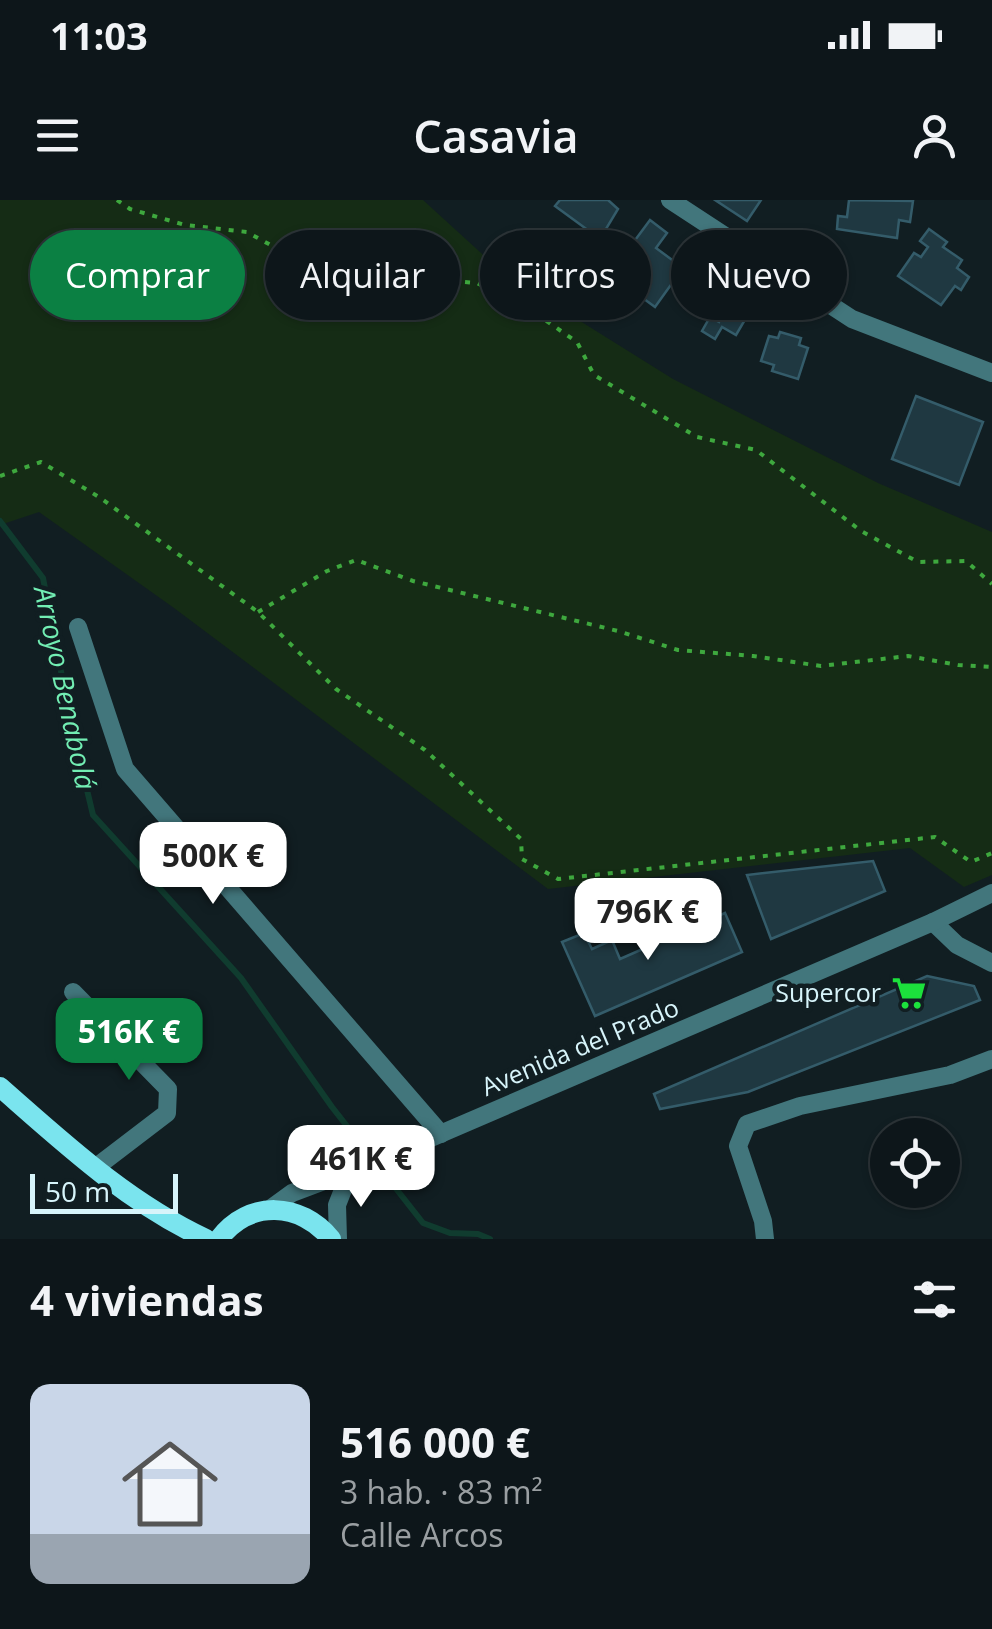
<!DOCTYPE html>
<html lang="es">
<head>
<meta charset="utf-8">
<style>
  :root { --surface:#0d161a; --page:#1b2327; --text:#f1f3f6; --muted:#9a9fa2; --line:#2d3539; --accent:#0b8043 }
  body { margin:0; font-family:"Open Sans",sans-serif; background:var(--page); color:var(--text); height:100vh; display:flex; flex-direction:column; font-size:38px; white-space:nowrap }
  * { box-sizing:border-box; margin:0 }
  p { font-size:32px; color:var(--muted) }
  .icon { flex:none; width:55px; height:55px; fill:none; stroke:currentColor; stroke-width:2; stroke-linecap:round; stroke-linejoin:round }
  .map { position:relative; height:1039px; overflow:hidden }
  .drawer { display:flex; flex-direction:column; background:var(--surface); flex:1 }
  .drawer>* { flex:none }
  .hud { position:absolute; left:30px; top:30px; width:932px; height:90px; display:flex; gap:20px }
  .fabs { position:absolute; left:870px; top:918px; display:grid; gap:20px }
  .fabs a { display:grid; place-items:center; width:90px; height:90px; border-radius:50%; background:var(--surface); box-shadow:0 2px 8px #0004,0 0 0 2px var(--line); font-size:50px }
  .scale { position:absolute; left:30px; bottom:25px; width:148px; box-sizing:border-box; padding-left:10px; border:5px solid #d7f4fa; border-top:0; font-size:28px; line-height:35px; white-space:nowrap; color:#d7f4fa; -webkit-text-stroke:8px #111e22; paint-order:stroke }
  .price { position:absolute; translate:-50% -85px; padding:0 22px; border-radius:20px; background:#fff; color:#222; font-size:32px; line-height:65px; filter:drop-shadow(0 2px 5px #0008) }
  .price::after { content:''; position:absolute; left:50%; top:60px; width:30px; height:22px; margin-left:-15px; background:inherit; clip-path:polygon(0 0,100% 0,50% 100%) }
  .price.active { background:var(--accent); color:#fff }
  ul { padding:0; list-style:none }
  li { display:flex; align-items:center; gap:30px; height:250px; padding:0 30px }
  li+li { border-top:2px solid var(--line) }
  li span { display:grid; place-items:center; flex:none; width:280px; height:200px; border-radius:20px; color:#555 }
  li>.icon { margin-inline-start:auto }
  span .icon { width:120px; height:120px; fill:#fffc; stroke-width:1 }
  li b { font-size:42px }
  h2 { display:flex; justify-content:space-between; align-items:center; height:120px; padding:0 30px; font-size:42px }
  .chip { padding:0 35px; border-radius:45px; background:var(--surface); box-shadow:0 2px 8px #0004,0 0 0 2px var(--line); font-size:35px; line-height:90px }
  .chip.active { background:var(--accent); color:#fff }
  .status { display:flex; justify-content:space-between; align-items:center; height:70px; padding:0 50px; background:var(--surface); direction:ltr }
  .status svg { height:28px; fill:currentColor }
  header { display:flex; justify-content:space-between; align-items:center; height:130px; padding:0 30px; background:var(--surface); font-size:45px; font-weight:600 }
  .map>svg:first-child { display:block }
  .green { fill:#152c15 }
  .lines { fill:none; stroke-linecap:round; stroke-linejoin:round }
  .stream { stroke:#103c2f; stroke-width:6 }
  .building { fill:#1f3841; stroke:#345c6a; stroke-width:2.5 }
  .path { stroke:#3ea83e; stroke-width:4; stroke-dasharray:5 8; stroke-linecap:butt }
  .street { stroke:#42767c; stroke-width:18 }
  .secondary { stroke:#7ae4ee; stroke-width:20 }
  .labels { text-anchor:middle; stroke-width:9; stroke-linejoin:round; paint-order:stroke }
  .poi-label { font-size:25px; fill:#d7f4fa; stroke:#111e22; text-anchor:end }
  .street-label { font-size:25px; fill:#d7f4fa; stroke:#111e22 }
  .water-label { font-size:28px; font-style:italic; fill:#72edb3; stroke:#111e22 }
</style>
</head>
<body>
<div class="status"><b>11:03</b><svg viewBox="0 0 49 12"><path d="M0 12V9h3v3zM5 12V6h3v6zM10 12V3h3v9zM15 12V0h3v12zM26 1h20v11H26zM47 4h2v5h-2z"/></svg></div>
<header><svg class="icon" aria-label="menu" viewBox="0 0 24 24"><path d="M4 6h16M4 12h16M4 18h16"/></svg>Casavia<svg class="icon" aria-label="person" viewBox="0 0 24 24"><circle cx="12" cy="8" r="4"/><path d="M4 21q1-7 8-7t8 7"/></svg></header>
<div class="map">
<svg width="992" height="1039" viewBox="0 0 992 1039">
  <rect width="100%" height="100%" fill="#111e22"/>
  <path class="green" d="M0,0h423l80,73 170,106 205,104 114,49v343l-28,12 -54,-39 -362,41 -374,-281 -135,-96 -39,13z"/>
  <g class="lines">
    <path class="stream" d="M0,321l43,57 28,145 22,92 148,163 91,129 91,116 27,10 28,1 12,5"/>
  </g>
  <g class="building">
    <path d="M560,0h48l10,9 -18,30 -45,-33z"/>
    <path d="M715,0h46l-14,21z"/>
    <path d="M849,0l64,1 -3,21 -11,-2 -2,18 -60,-9 1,-13 9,1z"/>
    <path d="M650,20l17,13 -11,15 27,20 -28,39 -45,-33z"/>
    <path d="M929,29l18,13 -4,5 19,13 -5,8 12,9 -8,13 -6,-4 -14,19 -43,-29 16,-23 7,4 7,-10 -8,-6z"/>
    <path d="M706,64l36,21 -3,5 17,11 -20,34 -14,-8 -7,12 -13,-8 8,-14 9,5 2,-5 -34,-20z"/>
    <path d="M780,132l21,6 -2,7 9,3 -10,31 -26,-8 2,-6 -13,-4 8,-25 9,2z"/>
    <path d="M916,196l67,26 -24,63 -67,-26z"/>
    <path d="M873,661l12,30 -114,48 -24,-64z"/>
    <path d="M725,713l17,39 -147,64 -33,-74 22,-9 8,16 20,-9 8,19z"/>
    <path d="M927,776l47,10 6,14 -232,92 -88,17 -6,-15z"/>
  </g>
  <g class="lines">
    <g class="path">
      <path d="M117,0l13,9 55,16 62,7 38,21 48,-2 63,25 81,7 55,28 45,31 17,33 103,62 59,13 105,81 57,31 48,-1 26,23"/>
      <path d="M0,276l41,-14 58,35 159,115 78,77 89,61 96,89 1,20 36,20 377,-42 36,25 21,-9"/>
      <path d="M258,412l69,-41 29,-11 57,21 205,50 60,19 75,6 68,10 87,-10 50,9 34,2"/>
    </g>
    <g class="street">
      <path d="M670,0l182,119 140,54"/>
      <path d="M78,427l47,142 316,365"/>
      <path d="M933,722l24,23 35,18"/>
      <path d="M73,792l95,97 -1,24 -72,55"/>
      <path d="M270,1009l22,-16 90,-34 551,-237 59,-29"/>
      <path d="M338,1039l-1,-34 13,-33"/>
      <path d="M765,1039l-2,-18 -25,-75 9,-22 53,-18 150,-31 42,-16"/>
    </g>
    <g class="secondary">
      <path d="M0,887c65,57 127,115 206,152"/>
      <path d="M219,1039c30,-40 82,-37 112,0"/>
    </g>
  </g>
  <defs>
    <g id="supermarket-bare" transform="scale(2.7)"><path d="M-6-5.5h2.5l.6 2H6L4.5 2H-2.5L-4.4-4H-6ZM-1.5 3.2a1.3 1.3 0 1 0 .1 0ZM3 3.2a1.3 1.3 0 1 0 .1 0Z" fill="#1ce13c" stroke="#111e22" stroke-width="2.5" paint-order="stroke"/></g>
  </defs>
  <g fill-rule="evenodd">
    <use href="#supermarket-bare" x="909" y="793"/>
  </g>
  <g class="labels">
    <g class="poi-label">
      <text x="881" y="802">Supercor</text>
    </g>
    <g class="street-label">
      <text transform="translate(580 847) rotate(-23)" y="9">Avenida del Prado</text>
    </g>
    <g class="water-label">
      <text transform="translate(65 488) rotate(78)" y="10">Arroyo Benabolá</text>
    </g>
  </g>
</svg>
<div class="fabs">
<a><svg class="icon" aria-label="locate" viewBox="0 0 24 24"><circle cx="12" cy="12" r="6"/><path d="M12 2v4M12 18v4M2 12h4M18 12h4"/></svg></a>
</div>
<div class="scale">50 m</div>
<b class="price" style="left:213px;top:707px">500K €</b>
<b class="price" style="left:648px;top:763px">796K €</b>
<b class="price active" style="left:129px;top:883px">516K €</b>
<b class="price" style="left:361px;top:1010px">461K €</b>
<div class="hud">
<a class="chip active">Comprar</a>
<a class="chip">Alquilar</a>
<a class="chip">Filtros</a>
<a class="chip">Nuevo</a>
</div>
</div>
<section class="drawer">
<h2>4 viviendas<svg class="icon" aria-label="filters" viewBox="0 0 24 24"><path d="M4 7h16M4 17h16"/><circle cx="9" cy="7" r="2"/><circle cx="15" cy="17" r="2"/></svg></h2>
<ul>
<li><span style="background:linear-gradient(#c9d6e8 75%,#9aa5b1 0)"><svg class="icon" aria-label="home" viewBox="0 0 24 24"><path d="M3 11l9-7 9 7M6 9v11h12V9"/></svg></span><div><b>516 000 €</b><p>3 hab. · 83 m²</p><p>Calle Arcos</p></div></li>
</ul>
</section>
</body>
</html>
